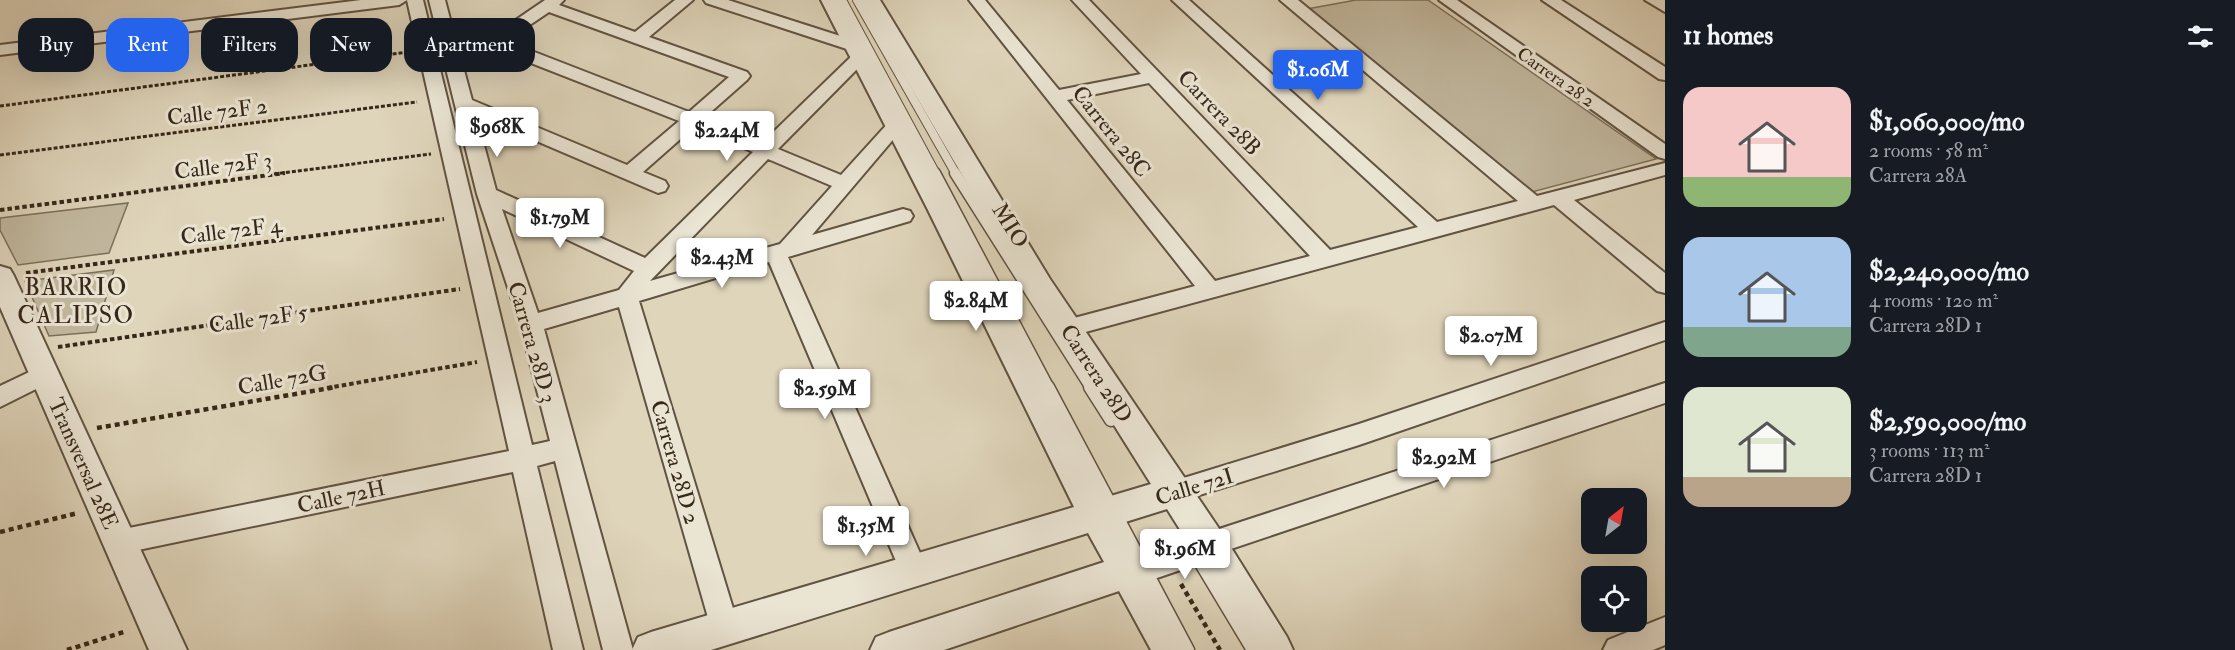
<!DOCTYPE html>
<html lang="en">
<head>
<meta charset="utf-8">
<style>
  :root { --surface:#171b24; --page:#20242c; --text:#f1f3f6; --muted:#9ea1a6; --accent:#2563eb }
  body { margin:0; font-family:"IM FELL Double Pica",serif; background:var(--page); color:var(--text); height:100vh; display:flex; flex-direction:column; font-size:22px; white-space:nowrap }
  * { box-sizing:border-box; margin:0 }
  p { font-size:20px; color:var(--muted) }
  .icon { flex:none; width:33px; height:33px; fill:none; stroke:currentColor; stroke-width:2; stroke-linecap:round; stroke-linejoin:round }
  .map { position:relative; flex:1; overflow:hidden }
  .panel { display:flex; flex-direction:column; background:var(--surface); width:570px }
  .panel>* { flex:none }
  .top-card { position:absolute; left:18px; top:18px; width:570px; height:54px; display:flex; gap:12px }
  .needle { width:39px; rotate:31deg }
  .buttons { position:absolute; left:1581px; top:488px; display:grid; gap:12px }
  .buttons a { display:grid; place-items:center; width:66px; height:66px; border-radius:12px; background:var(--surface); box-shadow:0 6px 24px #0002; font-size:30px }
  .price { position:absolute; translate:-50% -51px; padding:0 14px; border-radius:6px; background:#fff; color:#222; font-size:20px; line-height:39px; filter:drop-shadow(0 2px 3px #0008) }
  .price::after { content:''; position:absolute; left:50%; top:36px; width:18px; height:14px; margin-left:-9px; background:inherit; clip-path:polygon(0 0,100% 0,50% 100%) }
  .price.selected { background:var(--accent); color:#fff }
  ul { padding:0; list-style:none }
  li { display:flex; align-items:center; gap:18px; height:150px; padding:0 18px }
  li span { display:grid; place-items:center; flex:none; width:168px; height:120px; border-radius:18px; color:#555 }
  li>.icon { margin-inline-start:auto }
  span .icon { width:72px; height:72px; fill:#fffc; stroke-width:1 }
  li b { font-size:26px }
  h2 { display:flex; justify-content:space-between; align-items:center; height:72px; padding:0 18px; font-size:26px }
  .chip { padding:0 21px; border-radius:18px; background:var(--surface); box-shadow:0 6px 24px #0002; font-size:21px; line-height:54px }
  .chip.selected { background:var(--accent); color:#fff }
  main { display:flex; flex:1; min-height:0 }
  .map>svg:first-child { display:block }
  .green { fill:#c2b89f; stroke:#7c705c; stroke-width:1.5 }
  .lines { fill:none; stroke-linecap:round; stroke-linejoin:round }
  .service-far2-casing { stroke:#615342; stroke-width:10 }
  .service-far1-casing { stroke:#615342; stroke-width:13 }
  .service-casing { stroke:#615342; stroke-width:15 }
  .minor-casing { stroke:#615342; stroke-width:4 }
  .tertiary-casing { stroke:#615342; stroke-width:4 }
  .path-far2 { stroke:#372819; stroke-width:3; stroke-dasharray:4 2; stroke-linecap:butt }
  .path-far1 { stroke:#372819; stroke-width:4; stroke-dasharray:4.5 3; stroke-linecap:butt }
  .path { stroke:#372819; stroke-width:4.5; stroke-dasharray:5 4; stroke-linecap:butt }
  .service-far2 { stroke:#eae4d3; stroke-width:8 }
  .service-far1 { stroke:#eae4d3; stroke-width:10 }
  .service { stroke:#eae4d3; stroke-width:12 }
  .minor { fill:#eae4d3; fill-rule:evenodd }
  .tertiary { fill:#eae4d3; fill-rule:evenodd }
  .labels { text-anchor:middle; stroke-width:6; stroke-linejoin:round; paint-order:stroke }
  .far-street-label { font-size:18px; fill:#372819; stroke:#eae4d3 }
  .street-label { font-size:22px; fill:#372819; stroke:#eae4d3 }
  .neighbourhood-label { font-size:24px; letter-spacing:1.5px; fill:#372819; stroke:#eae4d3 }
</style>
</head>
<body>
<main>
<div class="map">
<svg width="1665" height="650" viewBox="0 0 1665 650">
  <rect width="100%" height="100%" fill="#dfd5bb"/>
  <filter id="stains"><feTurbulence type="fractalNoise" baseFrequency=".00333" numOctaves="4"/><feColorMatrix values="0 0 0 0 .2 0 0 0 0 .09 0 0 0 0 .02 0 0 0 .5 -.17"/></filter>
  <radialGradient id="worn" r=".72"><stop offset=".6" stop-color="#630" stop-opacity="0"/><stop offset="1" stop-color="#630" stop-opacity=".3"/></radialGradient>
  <g class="green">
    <path d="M1356,0h72l228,159 -124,33 -225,-183z"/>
    <path d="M128,203l-19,50 -91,12 -18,-35v-12z"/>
    <path d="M114,270l-18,62 -47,4 -24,-55z"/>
  </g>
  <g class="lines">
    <g class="service-far2-casing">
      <g id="service-far2">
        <path d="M842,0l94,174"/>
        <path d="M857,0l99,174"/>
      </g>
    </g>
    <g class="service-far1-casing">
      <g id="service-far1">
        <path d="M935,173l114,215"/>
        <path d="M955,173l136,215"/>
      </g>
    </g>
    <g class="service-casing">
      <g id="service">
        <path d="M1048,387l140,263"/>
        <path d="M1090,387l21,33"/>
        <path d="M1194,552l59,98"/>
      </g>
    </g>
    <g class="minor-casing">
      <g id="minor">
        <path d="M361,0h46l-8,5 -399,50v-10z"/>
        <path d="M407,0h16l109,445 18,-4 -30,-117 -43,-130 -48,-194h16l5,19 42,17 53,-36h19l-5,5 76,27 40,-32h18l-44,37 98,35 3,4 -3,4 -43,38 59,24 93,-90 -150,-49 -2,-3h24l134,43 2,4 -4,4 8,5 -2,4 -88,89 63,26 49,-54h12l3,4 -3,4 -90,106 91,-26 7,2 3,5 -3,5 -122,36 140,314 -4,9 -10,4 -10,-4 -135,-318 -130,39 100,327 -4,10 -10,4 -10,-4 -4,-10 -92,-321 -75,22 89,321h-30l-48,-189 -18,5 46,184h-30l-40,-178 -394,82 -10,-3 -4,-9 4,-9 10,-3 390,-79zM549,12l180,65 -40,35 -183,-71zM454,32l27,11 -21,14zM495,49l184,72 -52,44 -155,-65 -8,-30zM476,115l182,78 7,-2 3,-5 -3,-5 -22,-9 51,-45 59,25 -108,106 -149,-68zM768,159l64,27 -52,58 -130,37zM502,209l132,62 -15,19 -81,23z"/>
        <path d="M969,0h16l74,90 82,-16 -69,-74h17l241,250 88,-23 -246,-227h17l248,222 81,-21 -238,-201h18l239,196 128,-33v12l-91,25 91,73v20l-8,-2 -103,-86 -487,132 -8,-3 -3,-6 3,-6 136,-36zM1149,83l161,173 -95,25 -148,-181z"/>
        <path d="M1439,0h18l208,144v15l-7,-2z"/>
        <path d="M1542,0h19l104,67v13l-6,-1z"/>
        <path d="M1645,0h20v12z"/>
        <path d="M1665,322v18l-306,105 -185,58 -9,-3 -4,-8 4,-8 9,-3 185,-57z"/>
        <path d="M44,365l8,2 4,7 -4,7 -52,26v-21z"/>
        <path d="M1665,383v20l-455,153 -10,-3 -4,-9 4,-9 10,-3z"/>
        <path d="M1665,617v28l-12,5h-50l5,-10z"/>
      </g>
    </g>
    <g class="tertiary-casing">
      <g id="tertiary">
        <path d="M821,0h20l263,498 47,-14 -120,-191 -171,-293h20l170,279 172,254 65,104 6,13h-40l-52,-87 -50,17 39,70h-39l-32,-59 -175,59h-74l6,-13 13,-5 215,-70 -16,-29 -377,117h-79l6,-13 13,-5 423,-125 -147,-299zM1167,509l17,27 -49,16 -16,-28z"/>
        <path d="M0,266l10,3 4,7 173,374h-38l-149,-343z"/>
      </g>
    </g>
    <g class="path-far2">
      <path d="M0,106l408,-54"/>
      <path d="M0,155l417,-53"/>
      <path d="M274,174l157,-20"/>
    </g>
    <g class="path-far1">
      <path d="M0,210l285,-37"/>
      <path d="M26,273l418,-54"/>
      <path d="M58,347l402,-58"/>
      <path d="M327,388l150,-26"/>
    </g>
    <g class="path">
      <path d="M97,428l239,-41"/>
      <path d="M0,532l78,-19"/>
      <path d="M1181,584l39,66"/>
      <path d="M67,650l60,-19"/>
    </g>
    <use href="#service-far2" class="service-far2"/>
    <use href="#service-far1" class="service-far1"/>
    <use href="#service" class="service"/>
    <use href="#minor" class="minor"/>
    <use href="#tertiary" class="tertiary"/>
  </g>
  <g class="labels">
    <g class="far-street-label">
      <text transform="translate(1556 77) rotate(35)" y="6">Carrera 28 2</text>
    </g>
    <g class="street-label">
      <text transform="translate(217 111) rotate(-7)" y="8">Calle 72F 2</text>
      <text transform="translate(1220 112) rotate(46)" y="8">Carrera 28B</text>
      <text transform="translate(1112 131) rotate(51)" y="8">Carrera 28C</text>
      <text transform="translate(223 165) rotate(-7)" y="8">Calle 72F 3</text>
      <text transform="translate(1011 225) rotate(58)" y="8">MIO</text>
      <text transform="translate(231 230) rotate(-7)" y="8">Calle 72F 4</text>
      <text transform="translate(258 318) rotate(-8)" y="8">Calle 72F 5</text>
      <text transform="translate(533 342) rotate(74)" y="8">Carrera 28D 3</text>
      <text transform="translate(1097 373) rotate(57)" y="8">Carrera 28D</text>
      <text transform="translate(282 379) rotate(-10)" y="8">Calle 72G</text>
      <text transform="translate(676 462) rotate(74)" y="8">Carrera 28D 2</text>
      <text transform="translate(84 463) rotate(66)" y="8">Transversal 28E</text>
      <text transform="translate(1194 486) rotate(-17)" y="8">Calle 72I</text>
      <text transform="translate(341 496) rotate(-12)" y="8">Calle 72H</text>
    </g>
    <g class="neighbourhood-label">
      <text x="76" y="295">BARRIO<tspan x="76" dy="28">CALIPSO</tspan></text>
    </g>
  </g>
  <rect width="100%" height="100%" filter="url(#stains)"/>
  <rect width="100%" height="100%" fill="url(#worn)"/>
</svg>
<div class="buttons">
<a><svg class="needle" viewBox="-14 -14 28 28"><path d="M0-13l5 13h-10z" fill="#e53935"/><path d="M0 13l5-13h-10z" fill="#9ea1a6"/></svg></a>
<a><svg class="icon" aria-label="locate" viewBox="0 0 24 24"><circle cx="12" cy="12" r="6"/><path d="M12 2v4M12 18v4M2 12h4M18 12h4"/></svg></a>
</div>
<b class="price selected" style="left:1318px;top:101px">$1.06M</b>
<b class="price" style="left:497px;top:158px">$968K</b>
<b class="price" style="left:727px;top:162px">$2.24M</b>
<b class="price" style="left:560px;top:249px">$1.79M</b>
<b class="price" style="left:722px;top:289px">$2.43M</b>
<b class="price" style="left:976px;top:332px">$2.84M</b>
<b class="price" style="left:1491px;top:367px">$2.07M</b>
<b class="price" style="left:825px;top:420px">$2.59M</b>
<b class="price" style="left:1444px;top:489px">$2.92M</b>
<b class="price" style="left:866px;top:557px">$1.35M</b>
<b class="price" style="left:1185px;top:580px">$1.96M</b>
<div class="top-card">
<a class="chip">Buy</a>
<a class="chip selected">Rent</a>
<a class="chip">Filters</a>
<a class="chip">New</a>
<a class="chip">Apartment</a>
</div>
</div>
<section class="panel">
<h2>11 homes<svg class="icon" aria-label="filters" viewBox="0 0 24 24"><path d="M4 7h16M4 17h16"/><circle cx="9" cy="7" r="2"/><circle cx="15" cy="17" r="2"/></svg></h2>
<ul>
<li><span style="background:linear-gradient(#f6c9c9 75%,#8fb573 0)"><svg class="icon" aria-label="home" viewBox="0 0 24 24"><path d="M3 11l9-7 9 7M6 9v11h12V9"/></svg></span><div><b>$1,060,000/mo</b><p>2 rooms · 58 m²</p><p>Carrera 28A</p></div></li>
<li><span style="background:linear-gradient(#a9c7e8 75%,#7fa58c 0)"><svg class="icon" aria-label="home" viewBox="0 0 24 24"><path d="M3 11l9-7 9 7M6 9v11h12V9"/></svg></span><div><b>$2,240,000/mo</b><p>4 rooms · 120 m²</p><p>Carrera 28D 1</p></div></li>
<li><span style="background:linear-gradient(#dfe7d0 75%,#b9a48a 0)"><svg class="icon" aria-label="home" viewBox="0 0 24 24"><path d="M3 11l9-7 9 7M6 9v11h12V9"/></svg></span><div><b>$2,590,000/mo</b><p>3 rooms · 113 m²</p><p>Carrera 28D 1</p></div></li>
</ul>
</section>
</main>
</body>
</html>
